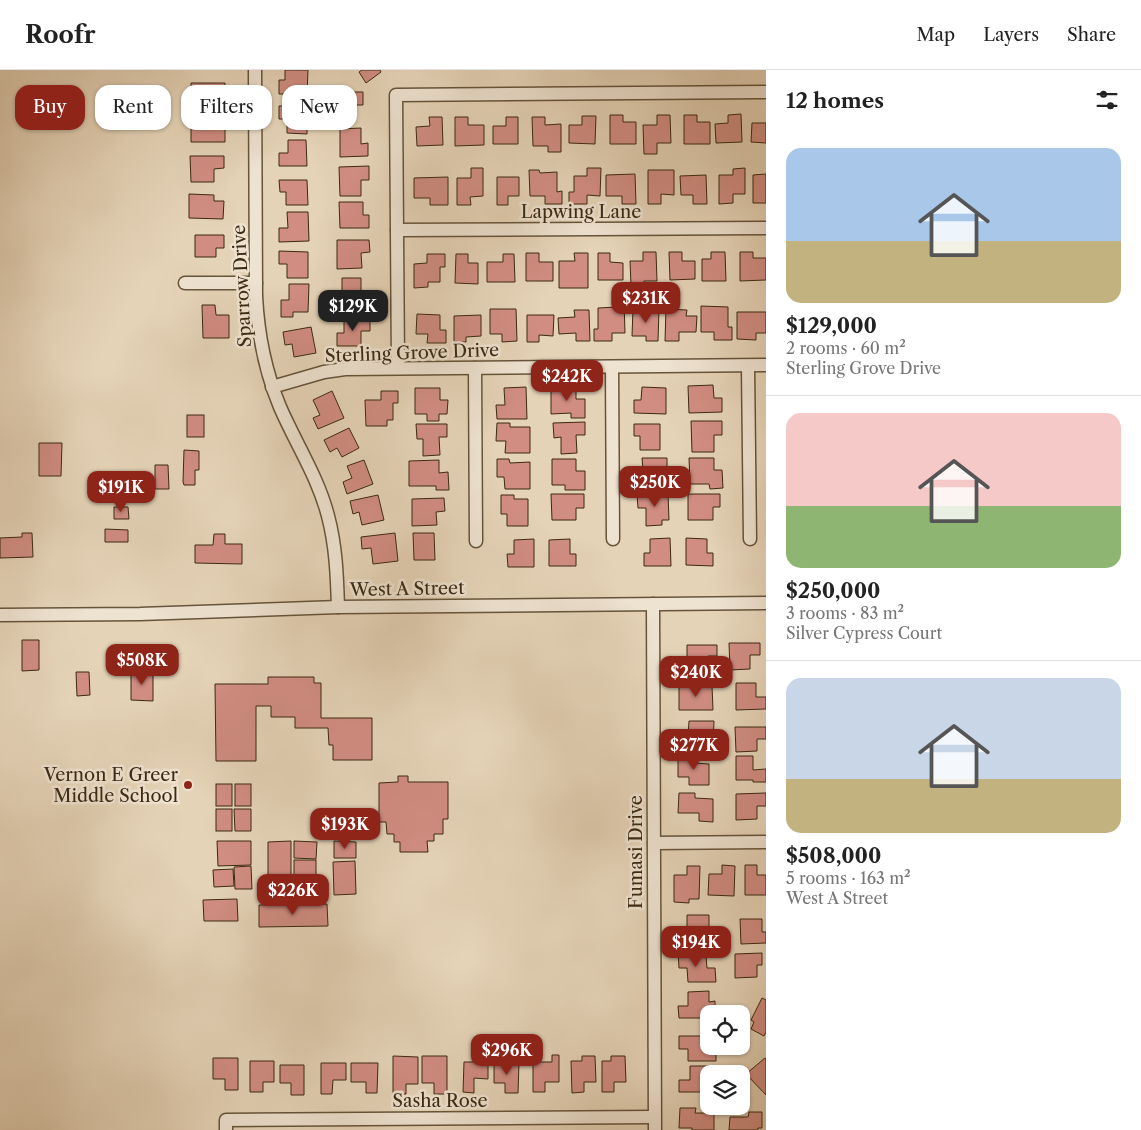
<!DOCTYPE html>
<html lang="en">
<head>
<meta charset="utf-8">
<style>
  :root { --surface:#fff; --page:#f2f2f2; --text:#222; --muted:#767676; --line:#e0e0e0; --accent:#8f2418 }
  body { margin:0; font-family:"Libre Caslon Text",serif; background:var(--page); color:var(--text); height:100vh; display:flex; flex-direction:column; font-size:19px; white-space:nowrap }
  * { box-sizing:border-box; margin:0 }
  p { font-size:16px; color:var(--muted) }
  .icon { flex:none; width:28px; height:28px; fill:none; stroke:currentColor; stroke-width:2; stroke-linecap:round; stroke-linejoin:round }
  .map { position:relative; flex:1; overflow:hidden }
  .side { display:flex; flex-direction:column; background:var(--surface); width:375px }
  .side>* { flex:none }
  .top-card { position:absolute; left:15px; top:15px; width:475px; height:45px; display:flex; gap:10px }
  .tools { position:absolute; left:700px; top:935px; display:grid; gap:10px }
  .tools a { display:grid; place-items:center; width:50px; height:50px; border-radius:10px; background:var(--surface); box-shadow:0 1px 4px #0004; font-size:25px }
  .price { position:absolute; translate:-50% -42px; padding:0 11px; border-radius:10px; background:var(--accent); color:#fff; font-size:16px; line-height:32px; filter:drop-shadow(0 1px 2px #0008) }
  .price::after { content:''; position:absolute; left:50%; top:30px; width:15px; height:11px; margin-left:-8px; background:inherit; clip-path:polygon(0 0,100% 0,50% 100%) }
  .price.active { background:#222; color:#fff }
  ul { padding:0; list-style:none }
  li { display:grid; align-content:center; gap:10px; height:265px; padding:0 20px }
  li+li { border-top:1px solid var(--line) }
  li span { display:grid; place-items:center; height:155px; border-radius:15px; color:#555 }
  li>.icon { margin-inline-start:auto }
  span .icon { width:90px; height:90px; fill:#fffc; stroke-width:1 }
  li b { font-size:21px }
  h2 { display:flex; justify-content:space-between; align-items:center; height:60px; padding:0 20px; font-size:21px }
  .pill { padding:0 18px; border-radius:15px; background:var(--surface); box-shadow:0 1px 4px #0004; font-size:18px; line-height:45px }
  .pill.active { background:var(--accent); color:#fff }
  header { display:flex; align-items:center; gap:30px; box-sizing:border-box; height:70px; padding:0 25px; background:var(--surface); border-bottom:1px solid var(--line) }
  header strong { font-size:24px }
  nav { display:flex; gap:28px; margin-inline-start:auto; font-size:18px }
  main { display:flex; flex:1; min-height:0 }
  .map>svg:first-child { display:block }
  .building { fill:#d18d82; stroke:#3b2912 }
  .lines { fill:none; stroke-linecap:round; stroke-linejoin:round }
  .minor-casing { stroke:#66543b; stroke-width:15 }
  .minor { stroke:#eee2d0; stroke-width:12 }
  .poi-dot { fill:#8f2418; stroke:#eee2d0; stroke-width:2 }
  .labels { text-anchor:middle; stroke-width:5; stroke-linejoin:round; paint-order:stroke }
  .street-label { font-size:18px; fill:#3b2912; stroke:#eee2d0 }
  .poi-label { font-size:18px; fill:#3b2912; stroke:#eee2d0; text-anchor:end }
</style>
</head>
<body>
<header>
<strong>Roofr</strong>
<nav><a>Map</a><a>Layers</a><a>Share</a></nav>
</header>
<main>
<div class="map">
<svg width="766" height="1060" viewBox="0 0 766 1060">
  <rect width="100%" height="100%" fill="#e5d3b7"/>
  <filter id="stains"><feTurbulence type="fractalNoise" baseFrequency=".004" numOctaves="4"/><feColorMatrix values="0 0 0 0 .2 0 0 0 0 .09 0 0 0 0 .02 0 0 0 .5 -.17"/></filter>
  <radialGradient id="worn" r=".72"><stop offset=".6" stop-color="#630" stop-opacity="0"/><stop offset="1" stop-color="#630" stop-opacity=".3"/></radialGradient>
  <g class="building">
    <path d="M285,0h23l-1,24h-28v-14h6z"/>
    <path d="M362,0h18l1,2 -15,11 -7,-11z"/>
    <path d="M191,13h34v13h-10v13l-24,1z"/>
    <path d="M335,22h28v13h-9l-1,13h-18z"/>
    <path d="M279,36h28v28l-20,-1v-14h-8z"/>
    <path d="M741,44l1,28 -26,1 -1,-19 13,-1v-8z"/>
    <path d="M610,45h13v7h13v22h-26z"/>
    <path d="M657,45h13l1,28h-14v11h-13l-1,-29h14z"/>
    <path d="M684,45h13v7h13v22h-26z"/>
    <path d="M582,46h14l-1,28 -26,-1v-18h13z"/>
    <path d="M429,47h13l1,28 -26,1 -1,-19 14,-1z"/>
    <path d="M455,47h13v8h16v20l-29,1z"/>
    <path d="M506,47h12v27h-25v-18h13z"/>
    <path d="M532,47h13v8l16,-1v28h-13v-6h-15z"/>
    <path d="M191,50h26v9h8v13h-34z"/>
    <path d="M752,53h14v20l-15,-1z"/>
    <path d="M361,58v16l7,-1v13l-28,1v-28z"/>
    <path d="M288,70h18l1,26h-28v-13h9z"/>
    <path d="M190,86h34v12l-10,1v13h-23z"/>
    <path d="M369,96v14h-8v16h-21l-1,-29z"/>
    <path d="M471,98h12v28l-13,1 1,8h-14v-27h14z"/>
    <path d="M587,98h14l-1,28 -13,-1v9h-18v-12h5v-16h13z"/>
    <path d="M745,98v26h-12v9l-14,1v-29h14v-6z"/>
    <path d="M529,100h10l1,3 17,-1v20l5,-1v13h-17v-8h-15z"/>
    <path d="M648,100h26v25l-13,-1v10h-13z"/>
    <path d="M635,104l1,30h-14v-8h-16v-21z"/>
    <path d="M766,104v29h-13v-28z"/>
    <path d="M706,105l1,29h-14v-9h-12l-1,-19z"/>
    <path d="M448,107v28h-18v-7h-16v-20z"/>
    <path d="M497,107h22v19h-11v9h-11z"/>
    <path d="M279,110h28l1,25h-22v-13h-6z"/>
    <path d="M189,124l25,1v6h10l-1,18 -34,-1z"/>
    <path d="M339,132h24v13h6v13h-29z"/>
    <path d="M287,142h21l1,29 -30,1v-14h9z"/>
    <path d="M195,165h29v13h-8v9h-21z"/>
    <path d="M337,170h32l1,12 -9,1 1,15 -25,1z"/>
    <path d="M279,181l29,1v26h-21v-14h-8z"/>
    <path d="M643,182h13l1,29h-13v4h-13l-1,-24h13z"/>
    <path d="M669,182h13v9h13v18l-25,1z"/>
    <path d="M711,182h14l1,29h-24v-22h9z"/>
    <path d="M740,182h13v6h13v22l-26,1z"/>
    <path d="M526,183h13v9h14v19h-27z"/>
    <path d="M574,183h14v35h-29v-27h16z"/>
    <path d="M598,183h12v9l13,1v17h-25z"/>
    <path d="M427,184h18v13h-5v15h-12v5l-14,1v-24l13,-1z"/>
    <path d="M456,184h12v9h10v21l-23,-1z"/>
    <path d="M503,184h11l1,28h-28v-20h16z"/>
    <path d="M342,208h19v16l9,-1v12h-28z"/>
    <path d="M289,214h20l-1,28h-15v5h-12v-17h8z"/>
    <path d="M617,231h7l1,32h-13v8h-18v-12h4v-21l19,-1z"/>
    <path d="M202,235h13l1,10h13v23h-26z"/>
    <path d="M701,236l27,1v20h4v13h-18v-8h-13z"/>
    <path d="M490,239h26l1,32 -15,1v-8h-12z"/>
    <path d="M633,239h26l-1,32h-12v-5h-14z"/>
    <path d="M666,239l21,1 -1,6h11l-1,16h-17v9h-14z"/>
    <path d="M574,240h15l1,31h-14v-8l-17,1 -1,-16 17,-1z"/>
    <path d="M737,242h29v21h-10v7l-19,-1z"/>
    <path d="M417,244l23,1v15h6v13h-19l1,-9h-12z"/>
    <path d="M481,245v21l-15,1v5h-12v-26z"/>
    <path d="M527,245h27l-1,21 -14,-1v7h-12z"/>
    <path d="M344,248h26v13h-9v15h-24v-13h7z"/>
    <path d="M311,257l5,26 -22,4 -2,-13 -7,1 -2,-13z"/>
    <path d="M713,315l1,13h8v14l-33,1 -1,-27z"/>
    <path d="M526,317l1,32h-30l-1,-14h9l-1,-17z"/>
    <path d="M551,317h25v12h9v19h-14v-5l-20,1z"/>
    <path d="M642,317l24,1v26l-32,-1v-13h7z"/>
    <path d="M415,318h25v12h8l-1,14h-8v7h-12v-7h-12z"/>
    <path d="M332,321l12,27 -26,11 -5,-11 7,-3 -7,-15z"/>
    <path d="M381,321h17v12h-5v17h-6v6h-21l-1,-26h16z"/>
    <rect x="187" y="345" width="17" height="22"/>
    <path d="M691,351h31v14h-8v17h-22z"/>
    <path d="M585,352v13h-9l1,18 -16,1v-17l-7,1 -1,-15z"/>
    <path d="M497,353h13v4h20v26h-25l1,-12h-10z"/>
    <path d="M416,354h31v13h-8l1,18 -17,1v-17h-6z"/>
    <path d="M634,354h26v26h-20v-14h-6z"/>
    <path d="M349,358l10,20 -17,9 -5,-9 -7,4 -6,-12z"/>
    <path d="M39,373h23l-1,33h-22z"/>
    <path d="M184,380l15,1v19h-4v15h-11l-1,-3z"/>
    <path d="M642,388h25v26h-20v5h-13v-18h9z"/>
    <path d="M689,388h25v12h8l1,18 -13,1 -1,-5h-19z"/>
    <path d="M497,389h12l1,4 20,-1v27h-25l-1,-12h-7z"/>
    <path d="M552,389h24v12h9v19h-20v-5h-13z"/>
    <path d="M364,390l9,24 -26,10 -4,-12 9,-4 -5,-12z"/>
    <path d="M439,390v13l9,-1 1,18h-13v-4h-27v-25z"/>
    <path d="M155,395h13l1,24h-14z"/>
    <path d="M551,424h33v14h-8v12h-24z"/>
    <path d="M668,424l1,26h-7v5l-16,1v-18h-8l-1,-13z"/>
    <path d="M688,424h32v13h-7v13h-25z"/>
    <path d="M378,425l6,25 -22,5 -3,-13 -6,2 -3,-13z"/>
    <path d="M501,425h13v4h14v27h-21v-12h-6z"/>
    <path d="M444,428l1,13 -9,1 1,13 -25,1v-27z"/>
    <path d="M114,437h14l1,12h-15z"/>
    <path d="M105,459l23,1v12h-23z"/>
    <path d="M22,463h10l1,24 -33,1v-20l22,-1z"/>
    <path d="M395,463l3,28 -25,3 -2,-16 -9,1 -1,-12z"/>
    <path d="M413,463h21l1,27h-21z"/>
    <path d="M214,464h11v10h17v20l-47,-1v-18h18z"/>
    <path d="M670,468l1,28h-27v-13h6v-14z"/>
    <path d="M686,468l21,1v14h6v13l-27,-1z"/>
    <path d="M534,469v28h-26l-1,-13h7v-14z"/>
    <path d="M570,469v15h6v12h-27v-26z"/>
    <path d="M22,570h17v30l-17,1z"/>
    <path d="M729,573h31v12h-10v14l-20,1z"/>
    <path d="M687,575h30v11h-9v14l-31,1 -1,-14h11z"/>
    <path d="M131,600l22,1v30l-22,-1z"/>
    <path d="M76,602h13l1,23 -13,1z"/>
    <path d="M268,607h46v6h7v35h51v42h-39v-15h-4l-1,-17h-33v-11h-24v-11h-15v55h-40l-1,-77h53z"/>
    <path d="M736,613h20v14h10v12l-30,1z"/>
    <path d="M679,616h33l1,24h-34z"/>
    <path d="M689,651h25l-1,27 -20,-1v4h-15v-15h10z"/>
    <path d="M735,657h31v12h-9v12l-21,1z"/>
    <path d="M736,686h17v14l13,-1v13h-13v-2h-17z"/>
    <path d="M678,687h15v6l16,1v21h-20v-8h-11z"/>
    <path d="M398,706h10v6h40v37h-5v15h-9v7h-7l1,11h-28v-10h-6v-8h-7l-1,-12h-7v-39l19,-1z"/>
    <rect x="216" y="714" width="16" height="22"/>
    <rect x="235" y="714" width="16" height="22"/>
    <path d="M679,723h16v5l18,1v23l-14,-1v-8h-21z"/>
    <path d="M766,723v13h-9v13l-21,1v-26z"/>
    <rect x="216" y="739" width="16" height="22"/>
    <path d="M234,739h17v22h-16z"/>
    <path d="M217,771h34v24l-33,1z"/>
    <path d="M291,771v53h-23v-52z"/>
    <path d="M294,771l23,1 -1,17 -22,-1z"/>
    <path d="M334,771l22,1v16h-22z"/>
    <rect x="294" y="790" width="22" height="17"/>
    <path d="M355,791l1,33 -22,1 -1,-33z"/>
    <path d="M722,795l13,1 -1,30 -26,-1 1,-21h13z"/>
    <path d="M745,795h12v10h9v20h-21z"/>
    <path d="M251,796l1,23h-17l-1,-22z"/>
    <path d="M687,796h13l-1,33h-10v4l-15,-1v-27h13z"/>
    <path d="M233,799l1,17 -20,1 -1,-17z"/>
    <path d="M295,807l21,1v16h-22z"/>
    <path d="M237,829l1,22h-34l-1,-21z"/>
    <path d="M327,834l1,22 -69,1v-22z"/>
    <path d="M687,845h22v26h-30l-1,-12h9z"/>
    <path d="M740,849h22v13h4v11l-25,1z"/>
    <path d="M691,880v6h15l1,12h8l1,14h-28l-1,-14h-8l-1,-17z"/>
    <path d="M762,883v12h-5v12l-22,1v-24z"/>
    <path d="M709,921v11l6,-1v13h-6v4h-30l-1,-12h10v-14z"/>
    <path d="M762,928l4,2v32l-2,4 -13,-7 3,-7 -3,-2z"/>
    <path d="M679,966h30v10h7v15h-28v-12h-9z"/>
    <path d="M552,985h7v27h-14v10h-12v-30h19z"/>
    <path d="M393,986l25,1v27h-12v10h-13z"/>
    <path d="M422,986h25v38h-13v-11h-12z"/>
    <path d="M582,986h13l1,26h-12v10l-12,1 -1,-32h11z"/>
    <path d="M611,986h14l1,26h-12v10h-12v-31h9z"/>
    <path d="M213,988h25v32h-13v-11h-12z"/>
    <path d="M765,988l1,1v36l-20,-21z"/>
    <path d="M250,991h24v21h-11v10h-13z"/>
    <path d="M464,992h24v17l-14,-1v15l-11,-1z"/>
    <path d="M494,992h25l-1,31h-13v-10h-11z"/>
    <path d="M321,993h25v17h-13l-1,14h-11z"/>
    <path d="M351,993h27l-1,30h-11v-11h-15z"/>
    <path d="M280,995h24v30h-13v-12h-11z"/>
    <path d="M690,996h19l-1,26h-29v-12h11z"/>
    <path d="M680,1038h16l-1,5h19v17h-22v-2h-13z"/>
    <path d="M749,1042h13v16h-4v2h-29l1,-13h18z"/>
  </g>
  <g class="lines">
    <g class="minor-casing">
      <g id="minor">
        <path d="M255,0l1,226c2,39 9,75 24,111 16,37 38,70 48,109 8,30 9,60 10,91"/>
        <path d="M397,160l369,-2"/>
        <path d="M185,213h71"/>
        <path d="M748,296l2,173"/>
        <path d="M612,297l1,172"/>
        <path d="M398,298l-2,-273 370,-3"/>
        <path d="M475,298l1,173"/>
        <path d="M272,317l52,-15 21,-3 421,-4"/>
        <path d="M653,534l2,526"/>
        <path d="M0,545l140,-1 198,-7 428,-4"/>
        <path d="M654,773l112,-1"/>
        <path d="M226,1060v-10l428,-3"/>
      </g>
    </g>
    <use href="#minor" class="minor"/>
  </g>
  <circle class="poi-dot" cx="188" cy="715" r="5"/>
  <g class="labels">
    <g class="street-label">
      <text x="581" y="148">Lapwing Lane</text>
      <text transform="translate(242 216) rotate(-93)" y="6">Sparrow Drive</text>
      <text transform="translate(412 283) rotate(-2)" y="6">Sterling Grove Drive</text>
      <text transform="translate(407 519) rotate(-1)" y="6">West A Street</text>
      <text transform="translate(636 782) rotate(-90)" y="6">Fumasi Drive</text>
      <text x="440" y="1037">Sasha Rose</text>
    </g>
    <g class="poi-label">
      <text x="178" y="711">Vernon E Greer<tspan x="178" dy="21">Middle School</tspan></text>
    </g>
  </g>
  <rect width="100%" height="100%" filter="url(#stains)"/>
  <rect width="100%" height="100%" fill="url(#worn)"/>
</svg>
<div class="tools">
<a><svg class="icon" aria-label="locate" viewBox="0 0 24 24"><circle cx="12" cy="12" r="6"/><path d="M12 2v4M12 18v4M2 12h4M18 12h4"/></svg></a>
<a><svg class="icon" aria-label="layers" viewBox="0 0 24 24"><path d="M12 4l9 5-9 5-9-5zM3 14l9 5 9-5"/></svg></a>
</div>
<b class="price" style="left:646px;top:254px">$231K</b>
<b class="price active" style="left:353px;top:262px">$129K</b>
<b class="price" style="left:567px;top:332px">$242K</b>
<b class="price" style="left:655px;top:438px">$250K</b>
<b class="price" style="left:121px;top:443px">$191K</b>
<b class="price" style="left:142px;top:616px">$508K</b>
<b class="price" style="left:696px;top:628px">$240K</b>
<b class="price" style="left:694px;top:701px">$277K</b>
<b class="price" style="left:345px;top:780px">$193K</b>
<b class="price" style="left:293px;top:846px">$226K</b>
<b class="price" style="left:696px;top:898px">$194K</b>
<b class="price" style="left:507px;top:1006px">$296K</b>
<div class="top-card">
<a class="pill active">Buy</a>
<a class="pill">Rent</a>
<a class="pill">Filters</a>
<a class="pill">New</a>
</div>
</div>
<section class="side">
<h2>12 homes<svg class="icon" aria-label="filters" viewBox="0 0 24 24"><path d="M4 7h16M4 17h16"/><circle cx="9" cy="7" r="2"/><circle cx="15" cy="17" r="2"/></svg></h2>
<ul>
<li><span style="background:linear-gradient(#a9c7e8 60%,#c2b280 0)"><svg class="icon" aria-label="home" viewBox="0 0 24 24"><path d="M3 11l9-7 9 7M6 9v11h12V9"/></svg></span><div><b>$129,000</b><p>2 rooms · 60 m²</p><p>Sterling Grove Drive</p></div></li>
<li><span style="background:linear-gradient(#f6c9c9 60%,#8fb573 0)"><svg class="icon" aria-label="home" viewBox="0 0 24 24"><path d="M3 11l9-7 9 7M6 9v11h12V9"/></svg></span><div><b>$250,000</b><p>3 rooms · 83 m²</p><p>Silver Cypress Court</p></div></li>
<li><span style="background:linear-gradient(#c9d6e8 65%,#c2b280 0)"><svg class="icon" aria-label="home" viewBox="0 0 24 24"><path d="M3 11l9-7 9 7M6 9v11h12V9"/></svg></span><div><b>$508,000</b><p>5 rooms · 163 m²</p><p>West A Street</p></div></li>
</ul>
</section>
</main>
</body>
</html>
